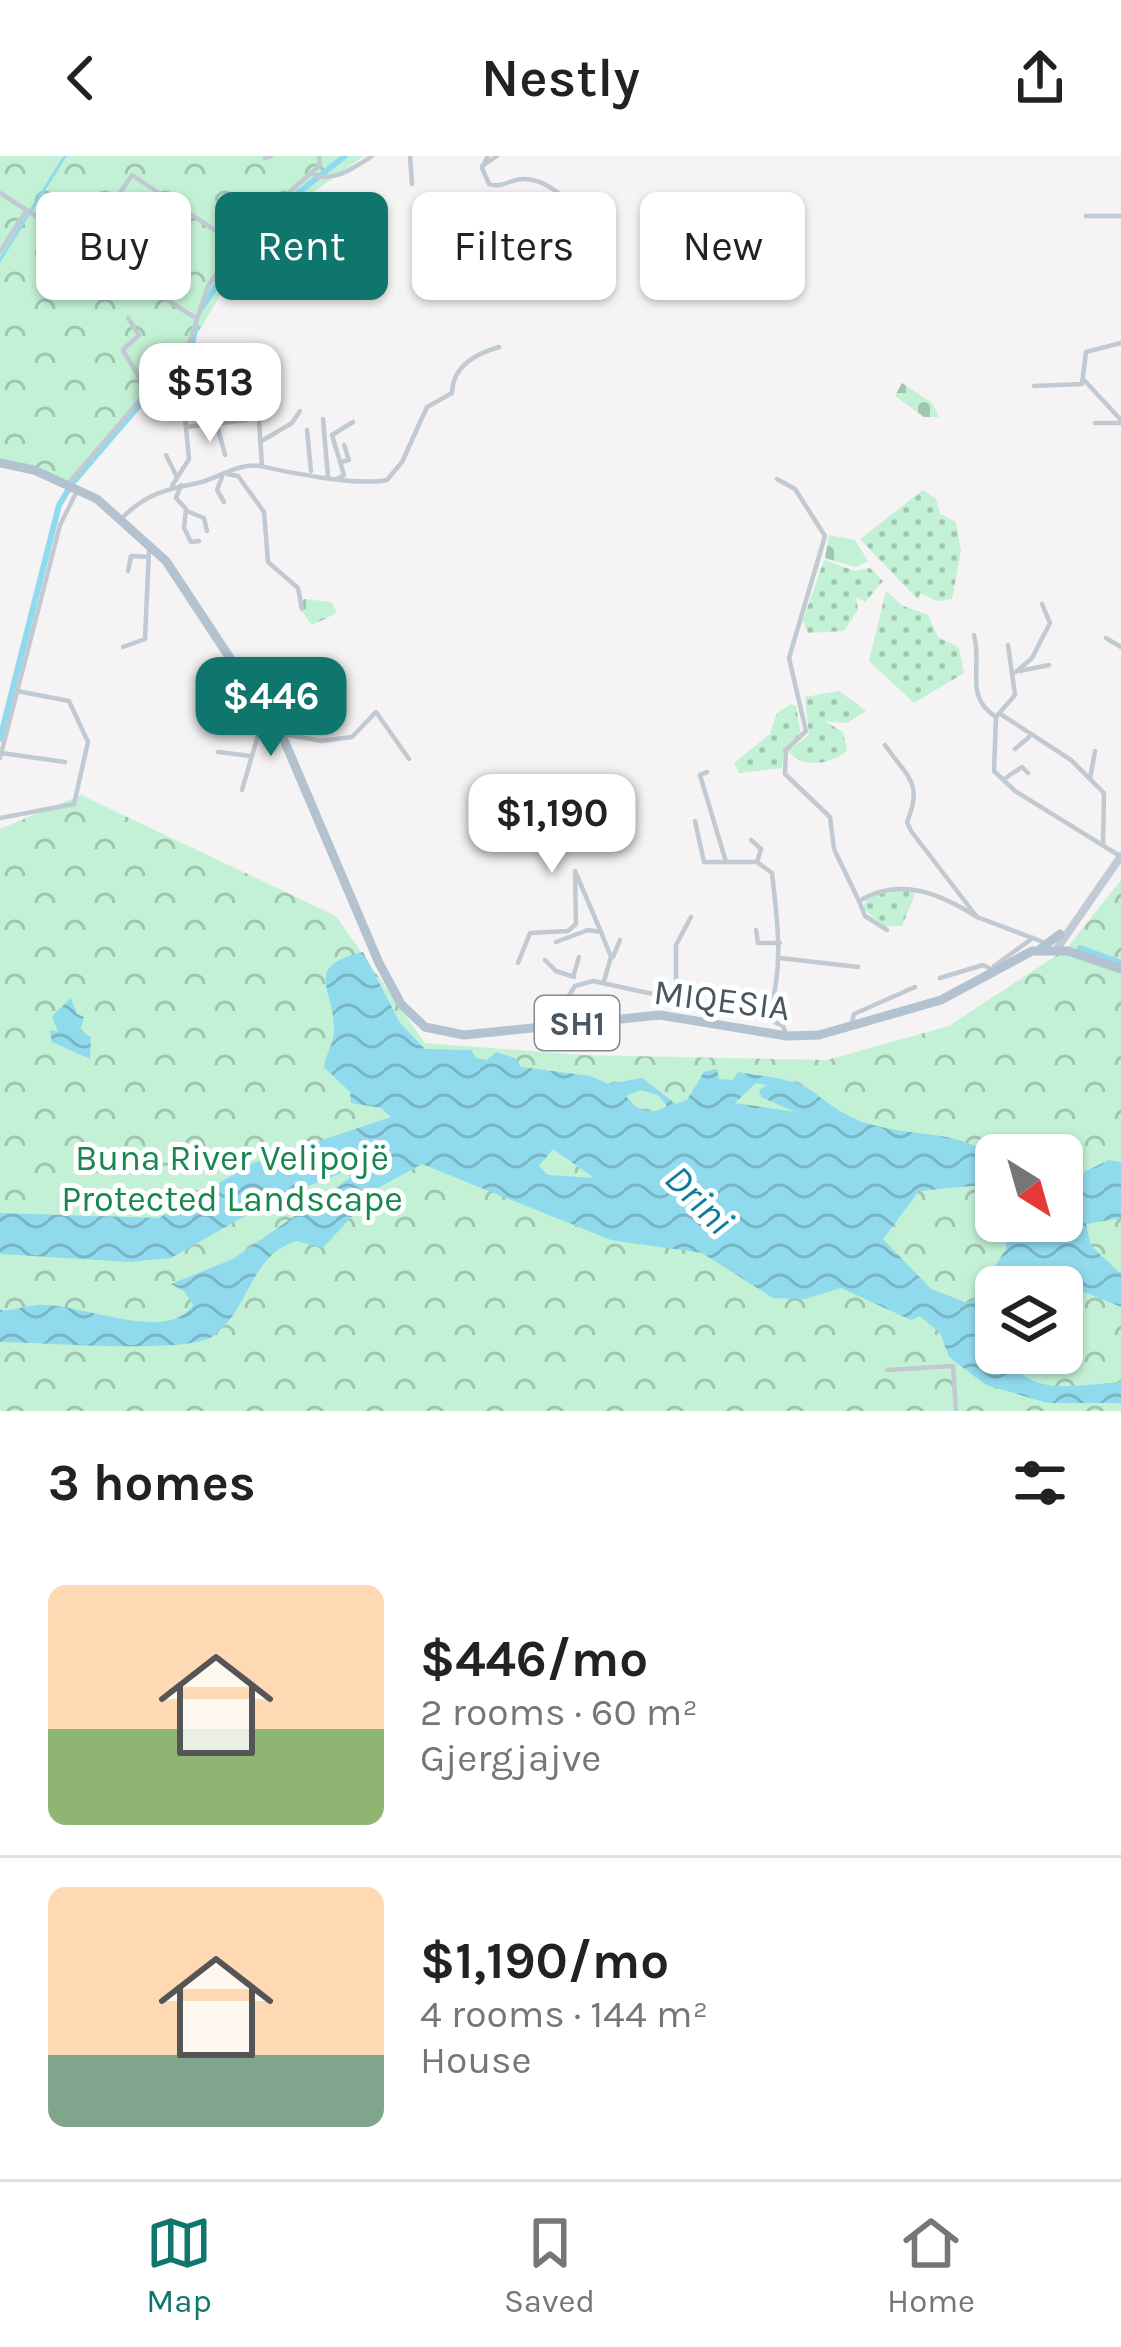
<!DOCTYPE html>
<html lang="en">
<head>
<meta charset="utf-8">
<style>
  :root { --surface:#fff; --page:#f2f2f2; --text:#222; --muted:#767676; --line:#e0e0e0; --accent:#0f766e }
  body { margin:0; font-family:Karla,sans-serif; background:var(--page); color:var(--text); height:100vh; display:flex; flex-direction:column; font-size:45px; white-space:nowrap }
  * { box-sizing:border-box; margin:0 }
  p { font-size:39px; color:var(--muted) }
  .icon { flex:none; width:66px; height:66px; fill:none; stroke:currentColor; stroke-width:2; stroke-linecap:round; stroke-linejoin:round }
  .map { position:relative; height:1255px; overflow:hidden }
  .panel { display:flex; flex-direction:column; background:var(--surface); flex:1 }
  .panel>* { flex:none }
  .hud { position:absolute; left:36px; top:36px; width:1050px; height:108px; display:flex; gap:24px }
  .needle { width:78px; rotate:143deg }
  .fabs { position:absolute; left:975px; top:978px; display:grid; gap:24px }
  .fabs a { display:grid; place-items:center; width:108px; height:108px; border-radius:18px; background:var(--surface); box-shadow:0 3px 9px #0004; font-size:60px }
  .price { position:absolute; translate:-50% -102px; padding:0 27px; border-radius:24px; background:#fff; color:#222; font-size:39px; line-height:78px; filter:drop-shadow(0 3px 6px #0008) }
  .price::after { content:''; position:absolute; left:50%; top:72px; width:36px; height:27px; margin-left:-18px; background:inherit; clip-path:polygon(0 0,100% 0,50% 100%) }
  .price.on { background:var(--accent); color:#fff }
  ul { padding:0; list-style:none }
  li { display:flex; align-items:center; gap:36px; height:300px; padding:0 48px }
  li+li { border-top:3px solid var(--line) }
  li span { display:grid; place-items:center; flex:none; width:336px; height:240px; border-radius:18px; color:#555 }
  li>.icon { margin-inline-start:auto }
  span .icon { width:144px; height:144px; fill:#fffc; stroke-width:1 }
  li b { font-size:51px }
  h2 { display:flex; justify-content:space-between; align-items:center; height:144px; padding:0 48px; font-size:51px }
  .chip { padding:0 42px; border-radius:18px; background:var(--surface); box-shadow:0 3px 9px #0004; font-size:42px; line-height:108px }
  .chip.on { background:var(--accent); color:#fff }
  header { display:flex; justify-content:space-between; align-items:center; height:156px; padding:0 48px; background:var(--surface); font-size:54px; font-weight:600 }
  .tab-bar { display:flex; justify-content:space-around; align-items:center; height:168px; border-top:3px solid var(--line); background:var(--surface); font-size:33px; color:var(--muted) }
  .tab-bar a { display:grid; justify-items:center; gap:6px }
  .tab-bar .on { color:var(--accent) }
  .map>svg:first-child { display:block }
  .grass { fill:url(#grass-dots) }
  .cemetery { fill:url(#cemetery-stones) }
  .park { fill:url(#park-crowns); fill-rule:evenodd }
  .water { fill:url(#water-waves); fill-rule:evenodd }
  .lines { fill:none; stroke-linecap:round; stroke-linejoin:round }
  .stream { stroke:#90daee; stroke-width:3 }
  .canal { stroke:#90daee; stroke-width:6 }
  .minor { stroke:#c1cad2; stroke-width:4.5 }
  .secondary { stroke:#c1cbd6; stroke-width:8 }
  .primary { stroke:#b3c2d1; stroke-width:9 }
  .labels { text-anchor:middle; stroke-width:10; stroke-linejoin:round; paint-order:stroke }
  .shield { fill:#fff; stroke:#808990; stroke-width:3 }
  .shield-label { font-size:33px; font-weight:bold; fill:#4a5661 }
  .street-label { font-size:36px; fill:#4a5661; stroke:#fff }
  .park-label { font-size:36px; fill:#17864f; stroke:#fff }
  .water-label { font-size:39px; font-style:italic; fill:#0c7c9b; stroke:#fff }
</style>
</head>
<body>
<header><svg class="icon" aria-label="back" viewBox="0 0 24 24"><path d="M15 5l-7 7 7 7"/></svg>Nestly<svg class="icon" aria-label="share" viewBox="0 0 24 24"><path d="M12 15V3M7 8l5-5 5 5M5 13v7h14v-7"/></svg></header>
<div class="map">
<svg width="1121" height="1255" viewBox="0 0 1121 1255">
  <defs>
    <pattern id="grass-dots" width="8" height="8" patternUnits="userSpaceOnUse" patternTransform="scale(3)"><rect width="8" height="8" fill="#c3f1d5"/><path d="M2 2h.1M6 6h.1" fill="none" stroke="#a0c6b0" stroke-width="1.8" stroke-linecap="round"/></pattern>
    <pattern id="cemetery-stones" width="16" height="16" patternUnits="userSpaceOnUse" patternTransform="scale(3)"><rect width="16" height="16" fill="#c3f1d5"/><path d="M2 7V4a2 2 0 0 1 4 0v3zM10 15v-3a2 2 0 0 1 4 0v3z" fill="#a0c6b0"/></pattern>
    <pattern id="park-crowns" width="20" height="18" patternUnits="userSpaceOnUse" patternTransform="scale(3)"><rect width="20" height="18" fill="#c3f1d5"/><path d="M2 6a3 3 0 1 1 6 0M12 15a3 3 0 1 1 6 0" fill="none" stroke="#a0c6b0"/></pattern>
    <pattern id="water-waves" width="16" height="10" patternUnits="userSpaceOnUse" patternTransform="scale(3)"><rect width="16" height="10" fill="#90daee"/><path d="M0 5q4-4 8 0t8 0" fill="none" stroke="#78b4c4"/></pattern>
  </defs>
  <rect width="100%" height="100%" fill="#f5f3f3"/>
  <g class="grass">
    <path d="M923,334l13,9 4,15 16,8 5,29 -9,48 -15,2 -17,-8 -2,7 -58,-61z"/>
    <path d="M824,404l31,11 15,-3 13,13 -18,21 -9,-5 2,13 -14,21 -36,2 -5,-13z"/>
    <path d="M886,435l17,15 25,9 10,22 21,11 5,25 -50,30 -45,-42z"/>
    <path d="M839,535l27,20 -19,12 -23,-2 19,11 4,19c-17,13 -44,19 -59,0l21,-16 -4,-38z"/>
    <path d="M791,548l5,2 5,29 -17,14 -2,19 -42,5 -6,-10 36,-29 7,-21z"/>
    <path d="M904,731l11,7 -13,32h-19l-20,-18 4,-10z"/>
  </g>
  <g class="cemetery">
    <path d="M902,227l30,20 7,14h-15l-29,-21z"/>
    <path d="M829,379l26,5 13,21 -13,6 -30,-9z"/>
    <path d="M304,443l27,3 6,11 -25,12 -13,-18z"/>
  </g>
  <g class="park">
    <path d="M0,0h364l-106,76 -74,124 -107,127 -77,-20z"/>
    <path d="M81,639l255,121 89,127 157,12 245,5 122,-34 117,-77 55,-69v531h-1121v-582zM996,999h66v66h-66zM996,1131h66v66h-66z"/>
  </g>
  <g class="water">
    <path d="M363,796l37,71 25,26 46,1 5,8 11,2 9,-8 19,6 6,9 70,9 17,8 34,-6 34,26 11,-4 17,-28 13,-3 2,10 14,1 5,-8c21,4 57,6 74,19 17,13 35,27 57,33 47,14 85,4 127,34v37l-14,-10 -63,6 -36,48 48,50 37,14c17,-11 25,-38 38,-53v-29h56v-49l19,7 3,-7 25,-12 12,2v56l-35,6 5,22 30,28v33l-64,-26 -38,-4 -9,10h-14v66h11c18,47 75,31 114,29v21h-73l-62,-18 -37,-28 -9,-24 -20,-17 -9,4 -70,-32 -36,11 -32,-1 -71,-45 -91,-13 -189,-76 -44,24 -55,60 -27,-7c-47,15 -45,67 -83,95 -26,19 -174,6 -213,6v-32c15,1 23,-4 37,-5 43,-3 129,40 156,0l-9,-14 -13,-7 62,-25 118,-82 -7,-5 -73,29 -100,57 -42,4 -129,-8v-41l159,5 94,-55 138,-46 -10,-9 -30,-5 -1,-11 -26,-25c2,-13 10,-24 10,-37 0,-43 -32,-63 29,-78zM756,927l11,2 -8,5 2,7 34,15 -60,-9zM640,934l18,5 9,11c-16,11 -31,4 -41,-10zM553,993l41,29 -46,-3 -9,-9z"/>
    <path d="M71,842l6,16 7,3 -4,14 11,6 -1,22 -38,-17 -2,-12 8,2 -6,-16z"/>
  </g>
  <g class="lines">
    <path class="stream" d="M0,104l65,-104"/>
    <g class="canal">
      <path d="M202,151l59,-85 84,-66"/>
      <path d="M0,583l59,-234 14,-23 119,-138 4,-19"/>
      <path d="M1080,792l41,15"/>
    </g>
    <g class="minor">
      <path d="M410,0l2,28"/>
      <path d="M488,0l-6,12 7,16c14,5 22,-6 36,-5 27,1 57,32 60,56l-12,11 -37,9"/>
      <path d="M265,2l6,-2"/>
      <path d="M482,10l15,-10"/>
      <path d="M311,17l9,-8 -1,-9"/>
      <path d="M0,37l194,124"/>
      <path d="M115,44l17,-25 105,70"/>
      <path d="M1086,60h35"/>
      <path d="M0,96l26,-41"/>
      <path d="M128,162l11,17 -16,15 23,39"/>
      <path d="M1085,225l36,39"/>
      <path d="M1034,230l48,-2 4,-32 35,-9"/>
      <path d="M323,263l5,58"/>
      <path d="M259,264l3,46"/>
      <path d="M1095,267h26"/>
      <path d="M217,269l8,30"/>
      <path d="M187,271l60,-7"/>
      <path d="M307,274l4,41"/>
      <path d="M260,286l32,-19 8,-12"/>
      <path d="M166,299l11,22"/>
      <path d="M341,306l8,-2 -5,-15"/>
      <path d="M227,318l11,2 26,36 4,50 30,26 4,21"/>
      <path d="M222,321l-5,13 7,12"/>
      <path d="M337,323l7,-4 -12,-40 21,-13"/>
      <path d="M777,323l18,10 30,47 -36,122 17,73 -20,19 -1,24 45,43 4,32 25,52"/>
      <path d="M68,328l121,-141 19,-57 43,-60 60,-53c20,12 44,-6 61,-17"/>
      <path d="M181,329l-5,13 10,11 -2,19 7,14 8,-1"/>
      <path d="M172,330l17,-27 -4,-41 8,-31"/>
      <path d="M189,356l15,6 3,13"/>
      <path d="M123,361c23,-23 44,-28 75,-34 19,-4 41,-21 62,-17 33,7 94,20 127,14l15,-18 25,-55 25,-14c1,-27 23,-39 47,-46"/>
      <path d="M128,415l3,-15 18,1"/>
      <path d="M974,479c9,32 -11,61 22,82"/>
      <path d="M1106,482l15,9"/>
      <path d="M1008,489l7,50 -19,22 -2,54 21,20 105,65"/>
      <path d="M123,491l22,-8 4,-89"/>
      <path d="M1020,515l29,-6"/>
      <path d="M1016,516l16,-14 18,-35 -8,-19"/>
      <path d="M1002,559l69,45 33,33 -1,52"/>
      <path d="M282,578l39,7 31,-4 24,-25 33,47"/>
      <path d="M885,589c21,31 39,37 22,77l4,9 66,86 66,25"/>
      <path d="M1015,593l14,-12"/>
      <path d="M218,596l33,4"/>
      <path d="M1,597l64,9"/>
      <path d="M0,602l60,-233 16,-32"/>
      <path d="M1004,623l18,-12 6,6"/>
      <path d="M1090,623l5,-28"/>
      <path d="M242,634l22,-75"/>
      <path d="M0,662l74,-14 14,-62 -19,-41 -52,-10"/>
      <path d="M695,665l9,41h22"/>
      <path d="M751,684l10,9 -4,13"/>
      <path d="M756,774l2,13h22"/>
      <path d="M887,774l-22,-14 -6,-15c41,-25 82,-7 118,16"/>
      <path d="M556,786l32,-12 13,2 10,25 -7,24"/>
      <path d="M613,801l7,-17"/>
      <path d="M780,802l78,9"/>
      <path d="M545,804l11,11 18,6"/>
      <path d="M518,807l12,-30 38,-2 8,-7 -1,-53 26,61"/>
      <path d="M994,810l39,-28"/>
      <path d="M574,818l5,-17"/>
      <path d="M940,822l43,-13 12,6"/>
      <path d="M676,839v-50l15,-28"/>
      <path d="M768,863l15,7 4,10"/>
      <path d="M549,871l26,-41 18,-5 175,38c16,-52 10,-94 4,-146l-15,-11h-31l-26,-87 7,-3"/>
      <path d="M851,871l3,-13 61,-27"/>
      <path d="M887,1214l66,-4 3,45"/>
    </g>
    <path class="secondary" d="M1056,794l65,-94"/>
    <g class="primary">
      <path d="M0,307l34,7 63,29 69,62 118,179 95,223 22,41 24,23 39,8 196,-20 127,21 32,-1 122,-35 91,-49h36l53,18"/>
      <path d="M1040,793l20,-15"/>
    </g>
  </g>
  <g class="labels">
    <rect class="shield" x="535" y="840" width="84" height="54" rx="9"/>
    <g class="shield-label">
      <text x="577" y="879">SH1</text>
    </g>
    <g class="street-label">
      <text transform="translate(722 843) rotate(7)" y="13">MIQESIA</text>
    </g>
    <g class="park-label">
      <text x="232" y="1014">Buna River Velipojë<tspan x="232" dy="41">Protected Landscape</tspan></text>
    </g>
    <g class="water-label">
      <text transform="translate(700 1043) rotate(46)" y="14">Drini</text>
    </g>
  </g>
</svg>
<div class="fabs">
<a><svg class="needle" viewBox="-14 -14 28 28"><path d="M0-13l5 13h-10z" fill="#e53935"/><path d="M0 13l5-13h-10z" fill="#767676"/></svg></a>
<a><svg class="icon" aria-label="layers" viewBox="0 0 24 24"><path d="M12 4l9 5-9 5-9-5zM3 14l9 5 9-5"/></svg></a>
</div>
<b class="price" style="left:210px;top:289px">$513</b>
<b class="price on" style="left:271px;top:603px">$446</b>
<b class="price" style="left:552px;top:720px">$1,190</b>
<div class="hud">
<a class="chip">Buy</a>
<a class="chip on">Rent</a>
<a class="chip">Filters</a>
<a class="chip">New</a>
</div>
</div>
<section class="panel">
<h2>3 homes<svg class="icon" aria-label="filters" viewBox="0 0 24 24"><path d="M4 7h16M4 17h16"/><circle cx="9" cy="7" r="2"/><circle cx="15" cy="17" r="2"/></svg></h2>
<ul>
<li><span style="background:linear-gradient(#ffd9b3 60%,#8fb573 0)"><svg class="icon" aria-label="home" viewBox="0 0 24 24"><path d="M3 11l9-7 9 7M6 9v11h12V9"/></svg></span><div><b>$446/mo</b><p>2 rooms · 60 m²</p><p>Gjergjajve</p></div></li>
<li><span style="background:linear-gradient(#ffd9b3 70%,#7fa58c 0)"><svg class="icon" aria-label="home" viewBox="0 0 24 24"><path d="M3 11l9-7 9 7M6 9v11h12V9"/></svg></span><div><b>$1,190/mo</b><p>4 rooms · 144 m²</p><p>House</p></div></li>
</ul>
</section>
<nav class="tab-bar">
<a class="on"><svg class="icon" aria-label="map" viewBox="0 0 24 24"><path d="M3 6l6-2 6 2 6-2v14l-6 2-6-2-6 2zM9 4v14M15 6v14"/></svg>Map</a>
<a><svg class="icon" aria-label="saved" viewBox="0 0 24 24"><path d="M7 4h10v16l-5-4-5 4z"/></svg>Saved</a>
<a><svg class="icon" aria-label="home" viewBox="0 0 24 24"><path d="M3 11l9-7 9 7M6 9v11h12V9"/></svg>Home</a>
</nav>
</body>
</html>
